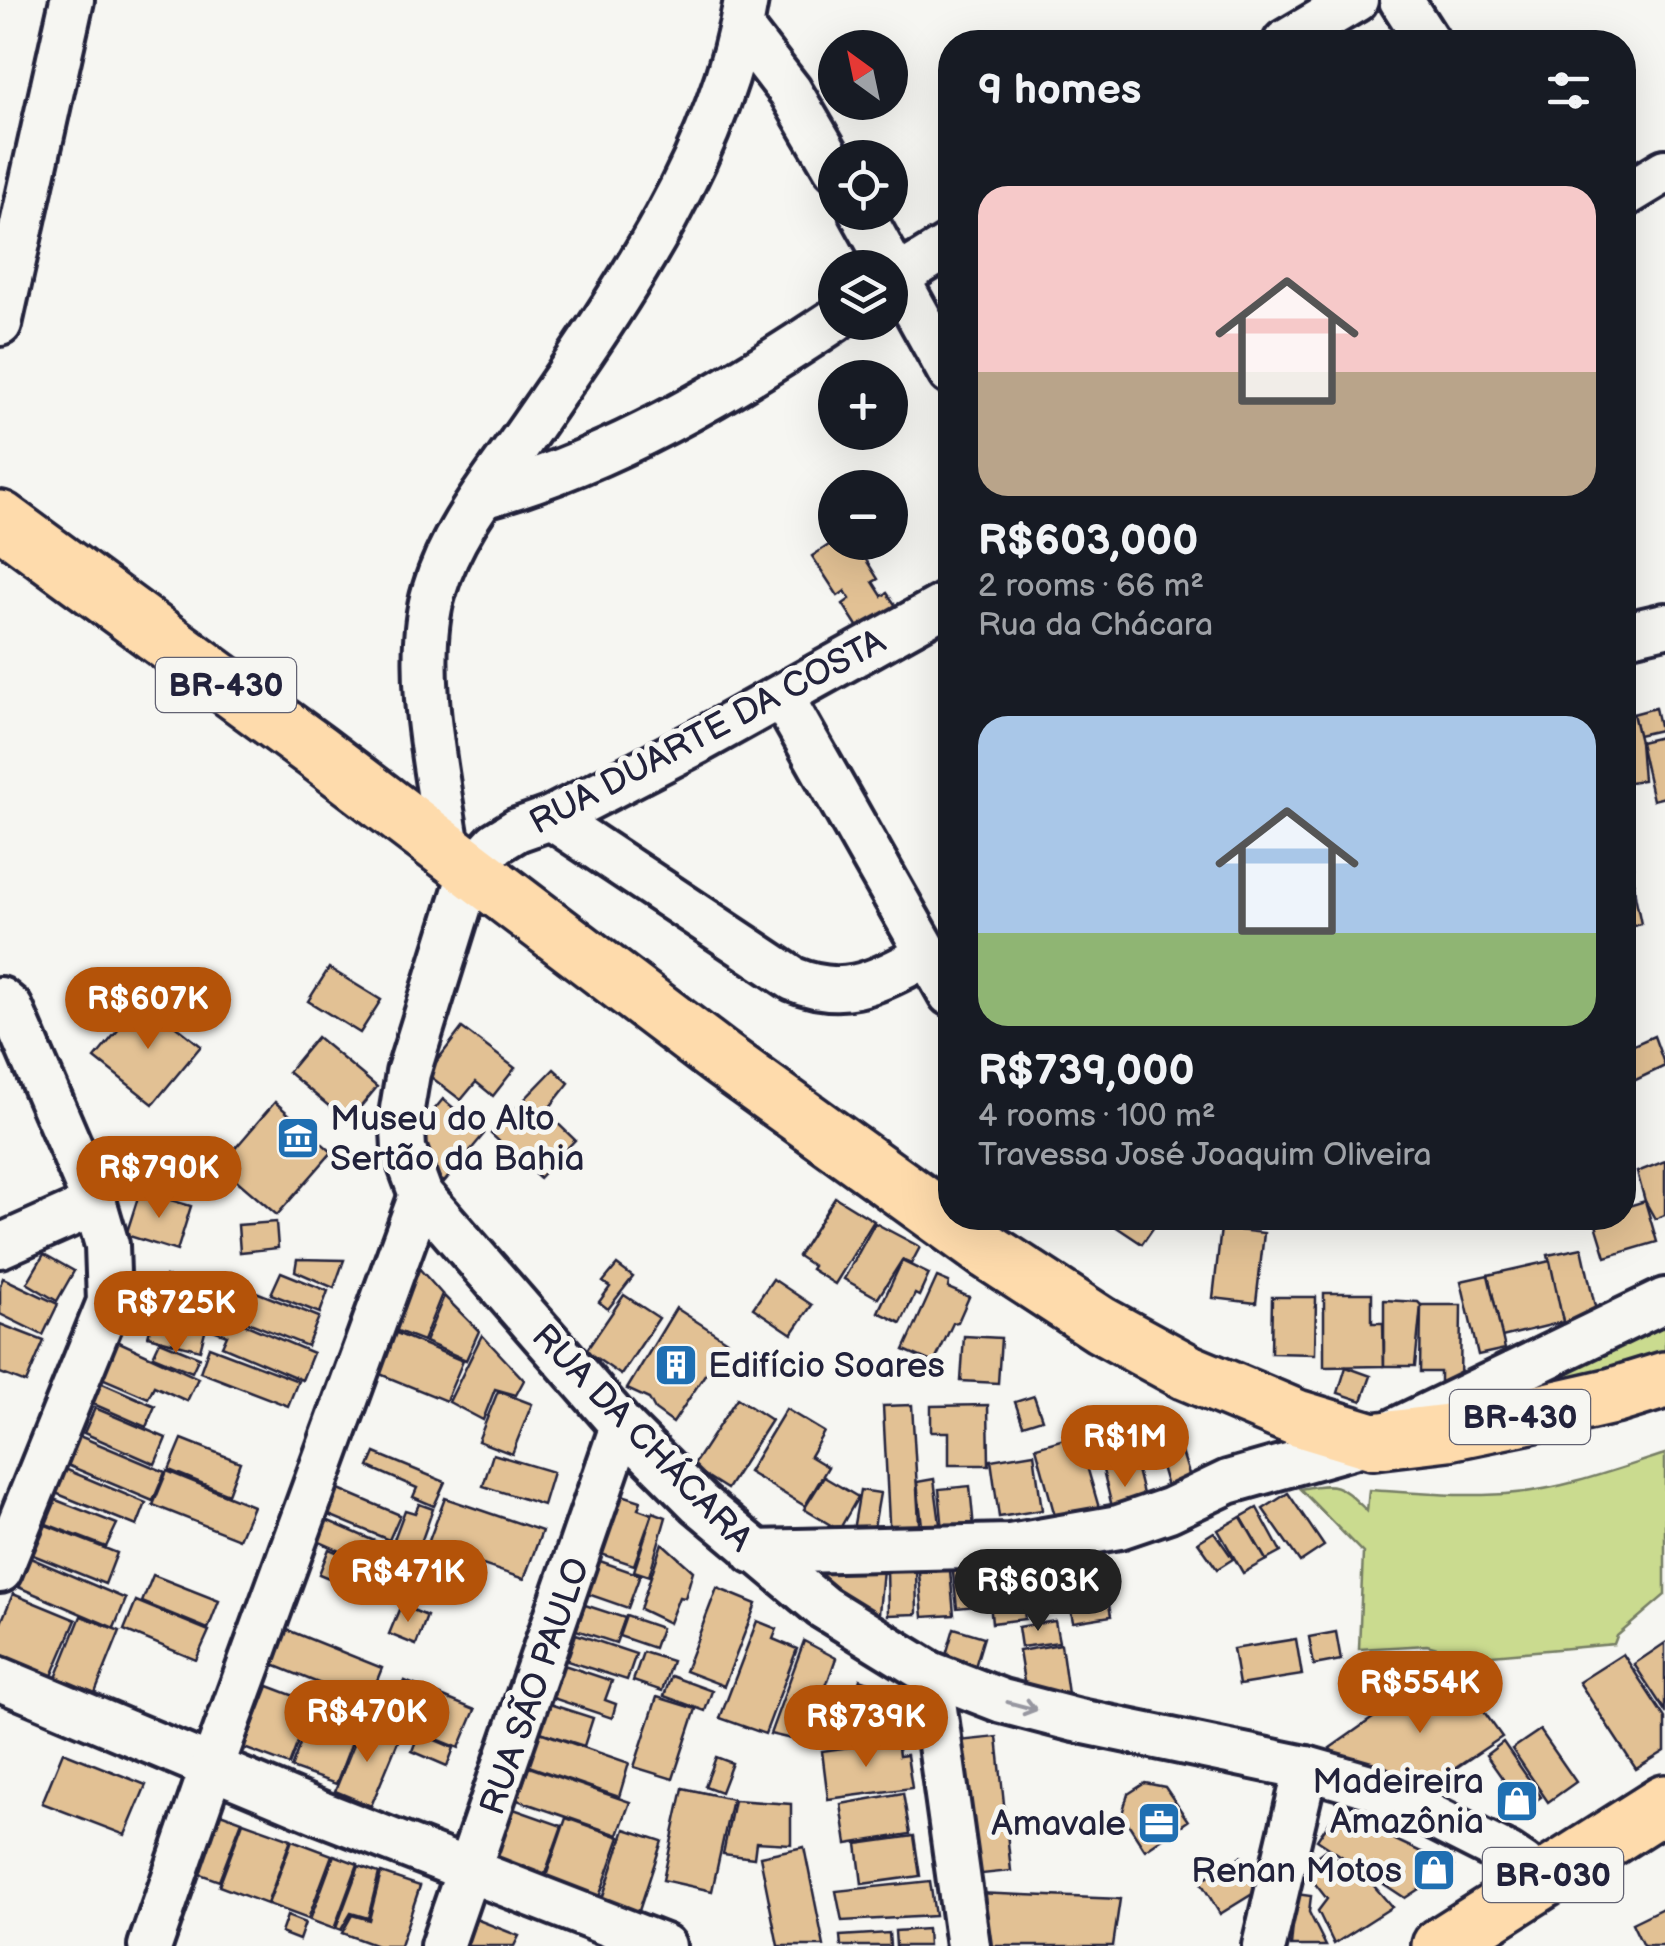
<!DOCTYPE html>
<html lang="en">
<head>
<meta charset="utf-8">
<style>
  :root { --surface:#171b24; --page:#20242c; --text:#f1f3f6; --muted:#9ea1a6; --accent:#b45309 }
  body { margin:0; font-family:"Balsamiq Sans",sans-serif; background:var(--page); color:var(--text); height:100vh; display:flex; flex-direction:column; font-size:38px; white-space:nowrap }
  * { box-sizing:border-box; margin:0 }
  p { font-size:32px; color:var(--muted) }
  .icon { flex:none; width:55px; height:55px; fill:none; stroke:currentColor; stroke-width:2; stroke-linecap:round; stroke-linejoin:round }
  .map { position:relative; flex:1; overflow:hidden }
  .details { position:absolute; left:938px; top:30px; width:698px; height:1200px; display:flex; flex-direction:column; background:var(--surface); border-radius:40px; box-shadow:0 10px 40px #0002 }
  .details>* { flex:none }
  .needle { width:65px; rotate:327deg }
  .controls { position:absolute; left:818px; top:30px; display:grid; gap:20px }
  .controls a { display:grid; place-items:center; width:90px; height:90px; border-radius:50%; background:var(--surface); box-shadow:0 10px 40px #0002; font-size:50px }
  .price { position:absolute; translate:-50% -85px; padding:0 22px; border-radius:35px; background:var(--accent); color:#fff; font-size:32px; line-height:65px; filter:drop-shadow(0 2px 5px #0008) }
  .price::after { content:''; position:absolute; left:50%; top:60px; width:30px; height:22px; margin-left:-15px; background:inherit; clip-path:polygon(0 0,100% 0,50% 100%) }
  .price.active { background:#222; color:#fff }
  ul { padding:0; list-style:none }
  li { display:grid; align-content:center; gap:20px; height:530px; padding:0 40px }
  li span { display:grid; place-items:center; height:310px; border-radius:30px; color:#555 }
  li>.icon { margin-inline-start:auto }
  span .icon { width:180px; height:180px; fill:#fffc; stroke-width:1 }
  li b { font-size:42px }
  h2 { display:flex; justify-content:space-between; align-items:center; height:120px; padding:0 40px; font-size:42px }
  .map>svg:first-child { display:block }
  .green { fill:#cadb8f; stroke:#767e65; stroke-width:2.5 }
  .building { fill:#e2c194; stroke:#22223b; stroke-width:2.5 }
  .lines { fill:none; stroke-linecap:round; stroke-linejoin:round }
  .minor-casing { stroke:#22223b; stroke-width:50 }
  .primary-casing { stroke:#22223b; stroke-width:62 }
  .minor { stroke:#f6f6f2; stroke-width:42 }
  .primary { stroke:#fedbac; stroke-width:55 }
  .oneway { stroke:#9797a0 }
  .labels { text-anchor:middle; stroke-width:10; stroke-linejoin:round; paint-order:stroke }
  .shield { fill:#f6f6f2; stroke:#626272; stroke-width:2.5 }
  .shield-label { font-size:32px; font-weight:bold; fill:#22223b }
  .street-label { font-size:35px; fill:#22223b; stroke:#f6f6f2 }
  .poi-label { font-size:35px; fill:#22223b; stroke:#f6f6f2; text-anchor:end }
</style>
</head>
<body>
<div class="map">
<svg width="1665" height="1946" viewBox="0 0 1665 1946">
  <rect width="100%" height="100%" fill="#f6f6f2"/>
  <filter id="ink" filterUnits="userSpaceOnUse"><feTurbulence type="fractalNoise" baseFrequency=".01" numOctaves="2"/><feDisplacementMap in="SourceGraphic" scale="20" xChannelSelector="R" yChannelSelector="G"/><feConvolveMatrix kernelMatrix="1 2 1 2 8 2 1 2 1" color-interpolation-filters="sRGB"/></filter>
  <g filter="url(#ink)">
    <g class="green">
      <path d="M1665,1324v27l-132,39z"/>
      <path d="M1665,1454v141l-48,41 -3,8 -145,13 -42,-12 -68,4 4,-96 -63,-64c39,-8 40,-4 67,22l2,-21c49,3 99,8 147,3 51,-5 101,-24 149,-39z"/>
    </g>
    <g class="building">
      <path d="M835,541l20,1 23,37 -5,3 9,14 5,-3 9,13 -37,23 -16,-25 7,-5 -5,-8 -7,5 -26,-40z"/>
      <path d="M1655,708l5,22 -22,5 -5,-21z"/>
      <path d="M1633,714l7,28 3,38 -21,3v-68z"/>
      <path d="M1665,736v61l-12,3 -13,-58z"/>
      <path d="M1630,828l5,67 -13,1v-67z"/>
      <path d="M1635,895l6,29 -19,5v-33z"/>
      <path d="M329,968l52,32 -21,33 -52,-32z"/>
      <path d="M143,1000l58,46 -48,58 -58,-46z"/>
      <path d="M462,1028l53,40 -22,28 -17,-14 -15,18 -34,-26z"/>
      <path d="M1654,1036l11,30 -42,20 -1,-36z"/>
      <path d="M317,1037l60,50 -29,35 -60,-50z"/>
      <path d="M554,1069l15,14 -23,29 29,28 -36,38 -48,-44z"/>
      <path d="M443,1099l41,35 -40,48 -16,-12 8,-9 -20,-16v-13z"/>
      <path d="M275,1102l57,50 -55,63 -57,-49z"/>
      <path d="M1665,1161v54l-10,4 -10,-18 -8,-29z"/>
      <path d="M140,1191l51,15 -14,45 -51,-16z"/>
      <path d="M835,1197l39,24 -39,63 -24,-15 2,-3 -15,-10z"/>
      <path d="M1645,1201l12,41 -51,15 -12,-39h28v-10z"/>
      <path d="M1103,1218h57l-18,26z"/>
      <path d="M276,1222l2,26 -38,4 -2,-27z"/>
      <path d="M875,1223l45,24 -9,17 -9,-4 -24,38 -34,-19z"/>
      <path d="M1221,1228l43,5 -8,70 -43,-5z"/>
      <path d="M1582,1248l18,81 -34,8 -18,-82z"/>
      <path d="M44,1254l30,17 -17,30 -30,-18z"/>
      <path d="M297,1259l47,1 -10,28 -39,-17z"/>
      <path d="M902,1261l27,13 -10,22 -4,-2 -14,29 -23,-11z"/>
      <path d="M1550,1261l13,61 -61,15 -14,-62z"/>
      <path d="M617,1265l16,12 -25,32 -9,-7 11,-15 -7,-5z"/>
      <path d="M417,1266l25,28 -19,47 -36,-14z"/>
      <path d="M281,1272l47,19 -8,22 -49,-19z"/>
      <path d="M1488,1275l17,74 -27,6 -17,-74z"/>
      <path d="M165,1276l51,14 -16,60 -52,-14z"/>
      <path d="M937,1277l12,5 -1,6 21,9 -11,25 -5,1 -19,40 -30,-13z"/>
      <path d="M3,1278l55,26 -15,31 -43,-21v-29z"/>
      <path d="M773,1279l39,26 -20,29 -39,-26z"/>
      <path d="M246,1288l73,29 -12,29 -72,-29z"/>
      <path d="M1324,1293h48v30h11l1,43 -60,1z"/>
      <path d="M624,1295l35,23 -38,57 -35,-24z"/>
      <path d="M444,1296l35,35 -13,29 -41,-18z"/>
      <path d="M1272,1297h44l-1,57 -44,-1z"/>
      <path d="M1384,1300l34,2 3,3 -6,61h-31z"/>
      <path d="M1421,1305h40l-1,81h-20v-14h-20z"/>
      <path d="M676,1308l51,33 -54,82 -18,-13 -6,-11 -22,-10z"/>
      <path d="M220,1314l93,39 -11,27 -80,-34 5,-11 -14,-5z"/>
      <path d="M0,1324l44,17 -18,42 -26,-10z"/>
      <path d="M387,1329l76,32 -17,40 -76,-31z"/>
      <path d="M104,1335l94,43 -11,23 -33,-15 -6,12 -51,-22z"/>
      <path d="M482,1335l42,45 -8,15 -21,-6 -12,31 -34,-18z"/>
      <path d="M964,1336l37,2 -3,45 -37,-2z"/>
      <path d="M160,1341l39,16 -7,15 -39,-16z"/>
      <path d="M209,1347l89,34 -10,25 -88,-34z"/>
      <path d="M1346,1367l25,9 -9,25 -24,-8z"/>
      <path d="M91,1378l64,28 -9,21 -64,-28z"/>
      <path d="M498,1391l34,13 -20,50 -34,-13z"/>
      <path d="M1034,1396l8,23 -19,6 -8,-23z"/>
      <path d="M737,1398l34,22 -44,69 -35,-22z"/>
      <path d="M912,1405l8,134 -30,2 -7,-135z"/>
      <path d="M988,1405l1,60h-40v-33h-18v-26z"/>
      <path d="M95,1408l71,30 -11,26 -71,-31z"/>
      <path d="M786,1409l38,23 -14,24 18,11 -23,39 -57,-34z"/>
      <path d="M65,1430l100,42 -12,29 -100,-42z"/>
      <path d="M1078,1435l23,80 -43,12 -22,-80z"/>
      <path d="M182,1439l58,23 -12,32 -59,-24z"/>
      <path d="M1182,1452l13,41 -24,7 -12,-40z"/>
      <path d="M375,1453l70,29 -11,24 -21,-9 4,-9 -48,-21z"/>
      <path d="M1034,1453l8,57 -43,7 -8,-57z"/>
      <path d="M493,1454l60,18 -10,33 -60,-19z"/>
      <path d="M1134,1458l14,56 -32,9 -14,-57z"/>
      <path d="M53,1464l93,39 -9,23 -94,-38z"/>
      <path d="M167,1471l86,35 -14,33 -86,-34z"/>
      <path d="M824,1477l34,20 -19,33 -35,-21z"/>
      <path d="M934,1479l8,60 -18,4 -7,-61z"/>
      <path d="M327,1484l73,31 -11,25 -72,-30z"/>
      <path d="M970,1486l5,53 -31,3 -5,-53z"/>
      <path d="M860,1490l20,3 -7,40 -20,-3z"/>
      <path d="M616,1493l25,8 -3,8 14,5 -18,51 -39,-13z"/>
      <path d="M1288,1493l36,53 -24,16 -37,-53z"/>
      <path d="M445,1498l97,33 -18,48 -97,-33z"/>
      <path d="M56,1500l61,24 -11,23 -60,-23z"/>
      <path d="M419,1504l14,5 -15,42 -25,-9 12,-32 10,3z"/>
      <path d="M1257,1508l24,44 -15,8 -25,-43z"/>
      <path d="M653,1512l13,5 -17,59 -15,-5z"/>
      <path d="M1241,1517l25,43 -23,13 -25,-43z"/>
      <path d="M324,1519l94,41 -9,21 -94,-41z"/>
      <path d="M46,1525l71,28 -12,31 -72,-29z"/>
      <path d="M1214,1532l19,27 -16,10 -19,-27z"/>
      <path d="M662,1543l31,28 -8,27 -6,-1 -10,26 -29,-14z"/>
      <path d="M329,1549l80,33 -7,17 -28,-11 -4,7 -51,-21z"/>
      <path d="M28,1557l98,42 -12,29 -98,-42z"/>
      <path d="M1101,1559l10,57 -38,6 -10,-56z"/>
      <path d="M597,1560l43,15 -12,33 -43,-15z"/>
      <path d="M1059,1563l7,44 -36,5 -7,-43z"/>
      <path d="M1019,1567l6,52 -33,4 -5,-53z"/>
      <path d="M916,1568l1,46 -29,1 -1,-46z"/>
      <path d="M883,1569l-5,56 -78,-51z"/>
      <path d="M984,1569l3,36 -30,3 -4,-36z"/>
      <path d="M950,1570l4,45 -31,2 -4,-44z"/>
      <path d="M153,1575l66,26 -11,28 -66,-27z"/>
      <path d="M717,1588l39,16 -32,82 -39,-15z"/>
      <path d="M13,1594l63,26 -24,56 -52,-22v-29z"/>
      <path d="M136,1601l73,30 -13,29 -72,-30z"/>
      <path d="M401,1605l26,11 -11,29 -27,-11z"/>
      <path d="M585,1605l40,13 -9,25 -40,-13z"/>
      <path d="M81,1616l39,15 -25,62 -39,-15z"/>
      <path d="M626,1616l35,12 -7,20 -35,-12z"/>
      <path d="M757,1621l20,8 -4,10 24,10 -32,85 -45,-16z"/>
      <path d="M1055,1621l4,21 -38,5 -3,-20z"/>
      <path d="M280,1627l102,41 -14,35 -102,-41z"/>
      <path d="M954,1628l30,9 -13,43 -30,-8z"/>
      <path d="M1336,1632l5,28 -27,5 -5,-28z"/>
      <path d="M576,1634l60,20 -9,26 -60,-19z"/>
      <path d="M1296,1639l6,36 -63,10 -6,-36z"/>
      <path d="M804,1641l32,17 -23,65 12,5 -3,18 -52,-12z"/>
      <path d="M1665,1643v68l-31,-47z"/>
      <path d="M1061,1644l7,50 -41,6 -8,-49z"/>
      <path d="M1417,1651l3,27 -48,4 -2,-27z"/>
      <path d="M643,1652l29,9 -10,30 -29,-10z"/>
      <path d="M1623,1654l42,64v33l-29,18 -57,-87z"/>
      <path d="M555,1662l57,19 -7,19 11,4 -4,14 -68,-23z"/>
      <path d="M1450,1664l52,73 -88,59 -72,-32 -12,-16z"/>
      <path d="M671,1676l41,15 -7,20 -41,-15z"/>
      <path d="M860,1679l17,6 4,12 11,12 10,3 5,23 -65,6z"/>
      <path d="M405,1681l70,29 -16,38 -70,-28z"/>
      <path d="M268,1686l45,17 -24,62 -45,-17z"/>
      <path d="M657,1697l39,12 -23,70 -39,-12z"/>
      <path d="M540,1701l53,17 -9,28 -53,-17z"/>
      <path d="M315,1704l45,17 -24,63 -45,-16z"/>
      <path d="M362,1724l37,15 -28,67 -36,-15z"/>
      <path d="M531,1729l98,34 -10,34 -99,-34z"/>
      <path d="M1540,1730l36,52 -28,20 -36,-53z"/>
      <path d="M419,1733l35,15 -7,18 -35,-15z"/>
      <path d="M997,1737l14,134 -38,4 -15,-134z"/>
      <path d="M897,1740l2,16 8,-1 5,33 -84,11 -6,-48z"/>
      <path d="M1503,1742l38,55 -17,12 -38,-54z"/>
      <path d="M63,1752l83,33 -21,50 -83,-32z"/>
      <path d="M716,1757l16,6 -11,29 -16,-6z"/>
      <path d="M529,1767l101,35 -12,33 -101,-35z"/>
      <path d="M1145,1783l20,4 23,34 -43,29 -23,-36 6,-20z"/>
      <path d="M683,1788l49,11 -20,92 -49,-11z"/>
      <path d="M903,1793l7,41 -63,10 -6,-40z"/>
      <path d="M734,1800l57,4v40l-35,-2 -2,16 -31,-4z"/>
      <path d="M505,1806l57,20 -21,59 -56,-20z"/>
      <path d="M212,1810l30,11 -23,60 -30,-11z"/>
      <path d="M1336,1812l117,55 -48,31 -88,-58z"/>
      <path d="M566,1818l54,19 -23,66 -54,-18z"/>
      <path d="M243,1822l48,17 -24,65 -48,-18z"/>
      <path d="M625,1829l37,12 -25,76 -37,-12z"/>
      <path d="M914,1836l6,40 -58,8 -5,-40z"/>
      <path d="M292,1840l40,15 -24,64 -40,-15z"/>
      <path d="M804,1847l20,99h-46l-18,-90z"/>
      <path d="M1325,1850l43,29 24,28 -58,37 -16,-33 9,-12 -25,-32z"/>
      <path d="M334,1855l24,9 -24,65 -24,-9z"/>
      <path d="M1242,1856l20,32 -42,26 -20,-33z"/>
      <path d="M359,1866l20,7 -11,45 -17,-5 -10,17 -5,-2z"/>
      <path d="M381,1873l39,13 -20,60h-23l-35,-13 10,-18 17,5z"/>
      <path d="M930,1881l5,35 -93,5 -6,-30z"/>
      <path d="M976,1893l144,6 -7,47h-133z"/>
      <path d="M1296,1894l15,2 -2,16 17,34h-35z"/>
      <path d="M1665,1907v39h-22l-11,-23z"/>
      <path d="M287,1916l18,7 -6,17 -18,-7z"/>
      <path d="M468,1916l51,20 -5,10h-58z"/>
      <path d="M927,1929l1,17h-32l-1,-15z"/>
      <path d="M889,1933l1,13h-49l-1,-10z"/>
    </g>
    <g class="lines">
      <g class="minor-casing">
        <g id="minor">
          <path d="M1401,0l27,42"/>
          <path d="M742,29l48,62 45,77"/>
          <path d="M1285,42l71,-42"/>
          <path d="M1622,197l43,-26"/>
          <path d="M861,212l89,161"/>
          <path d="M890,282l60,-37"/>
          <path d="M0,324l72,-324"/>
          <path d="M485,496c127,-36 241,-103 350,-176"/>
          <path d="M950,602l-252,140 -147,76 -34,12 -21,13 -25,27 -63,203 -6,36 2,40 17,46 201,231 77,77 124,104 107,66 72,28 73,19 231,48 67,19 135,68 15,10 16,19"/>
          <path d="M1622,635l43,-10"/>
          <path d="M782,697l168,297"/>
          <path d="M551,818l242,161c54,22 85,1 133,-23"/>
          <path d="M449,854c-11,-75 -37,-190 -15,-263 18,-62 64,-115 100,-168 87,-126 187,-269 212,-423"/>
          <path d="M0,999l11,9 84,196 -95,42"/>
          <path d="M754,1552l256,-6 109,-19 50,-17 59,-28 145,-41 292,-141"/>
          <path d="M0,1571l109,-269 -2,-57 -12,-41"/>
          <path d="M930,1673l38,273"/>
          <path d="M0,1679l321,134 343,133"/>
          <path d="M150,1946l62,-179 209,-572"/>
          <path d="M442,1946l180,-520"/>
          <path d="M1264,1946l42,-178"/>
        </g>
      </g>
      <g class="primary-casing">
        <g id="primary">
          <path d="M0,519l317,233 403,306 269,194 112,73 86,47 110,46 76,23 75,-9 82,-17 83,-19 52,-16"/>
          <path d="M1440,1946l225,-143"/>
        </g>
      </g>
      <use href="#minor" class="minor"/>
      <use href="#primary" class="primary"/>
    </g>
    <defs><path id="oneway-shaft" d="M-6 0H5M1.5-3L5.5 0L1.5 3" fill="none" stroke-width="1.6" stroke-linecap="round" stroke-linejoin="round" transform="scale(2.5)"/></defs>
    <use class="oneway" href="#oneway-shaft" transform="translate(1022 1706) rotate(15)"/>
  </g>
  <defs>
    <g id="museum-square" transform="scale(2.25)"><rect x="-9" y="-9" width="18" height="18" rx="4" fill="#1f6fb2" stroke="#f6f6f2"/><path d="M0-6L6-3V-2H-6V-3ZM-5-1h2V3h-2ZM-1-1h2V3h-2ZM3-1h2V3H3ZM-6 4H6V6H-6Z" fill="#fff"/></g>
    <g id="building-square" transform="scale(2.25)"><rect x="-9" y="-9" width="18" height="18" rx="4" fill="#1f6fb2" stroke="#f6f6f2"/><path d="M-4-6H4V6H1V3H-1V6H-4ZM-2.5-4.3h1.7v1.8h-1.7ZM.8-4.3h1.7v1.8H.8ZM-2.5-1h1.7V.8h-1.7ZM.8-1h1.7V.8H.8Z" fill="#fff"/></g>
    <g id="shop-square" transform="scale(2.25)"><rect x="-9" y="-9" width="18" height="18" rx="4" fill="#1f6fb2" stroke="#f6f6f2"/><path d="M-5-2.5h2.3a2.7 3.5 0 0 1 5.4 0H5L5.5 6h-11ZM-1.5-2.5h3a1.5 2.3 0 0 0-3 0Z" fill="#fff"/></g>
    <g id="office-square" transform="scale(2.25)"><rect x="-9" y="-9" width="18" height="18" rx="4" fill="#1f6fb2" stroke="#f6f6f2"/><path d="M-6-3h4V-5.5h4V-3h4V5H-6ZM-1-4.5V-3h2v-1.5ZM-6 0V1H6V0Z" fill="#fff"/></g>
  </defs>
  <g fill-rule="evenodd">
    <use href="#museum-square" x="298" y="1138"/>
    <use href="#building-square" x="676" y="1365"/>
    <use href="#shop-square" x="1517" y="1801"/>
    <use href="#office-square" x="1159" y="1823"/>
    <use href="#shop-square" x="1434" y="1870"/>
  </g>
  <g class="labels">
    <g class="shield">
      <rect x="156" y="658" width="140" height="54" rx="8"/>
      <rect x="1450" y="1390" width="140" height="54" rx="8"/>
      <rect x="1483" y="1848" width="140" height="54" rx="8"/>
    </g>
    <g class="shield-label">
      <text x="226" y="696">BR-430</text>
      <text x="1520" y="1428">BR-430</text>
      <text x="1553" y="1886">BR-030</text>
    </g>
    <g class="street-label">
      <text transform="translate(707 731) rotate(-28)" y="12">RUA DUARTE DA COSTA</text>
      <text transform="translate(643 1437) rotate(46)" y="12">RUA DA CHÁCARA</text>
      <text transform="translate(534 1686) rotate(-71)" y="12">RUA SÃO PAULO</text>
    </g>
    <g class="poi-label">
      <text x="330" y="1130" text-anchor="start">Museu do Alto<tspan x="330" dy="40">Sertão da Bahia</tspan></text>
      <text x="708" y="1377" text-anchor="start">Edifício Soares</text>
      <text x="1484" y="1793">Madeireira<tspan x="1484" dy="40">Amazônia</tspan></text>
      <text x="1126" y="1835">Amavale</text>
      <text x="1402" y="1882">Renan Motos</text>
    </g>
  </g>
</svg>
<div class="controls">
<a><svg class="needle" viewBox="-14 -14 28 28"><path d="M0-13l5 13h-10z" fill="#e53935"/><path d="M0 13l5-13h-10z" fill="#9ea1a6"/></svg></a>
<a><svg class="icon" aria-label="locate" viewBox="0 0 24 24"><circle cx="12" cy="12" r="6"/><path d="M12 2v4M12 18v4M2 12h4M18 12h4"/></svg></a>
<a><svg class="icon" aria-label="layers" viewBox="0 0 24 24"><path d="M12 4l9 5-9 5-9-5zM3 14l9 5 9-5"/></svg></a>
<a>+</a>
<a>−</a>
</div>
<b class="price" style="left:148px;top:1052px">R$607K</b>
<b class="price" style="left:159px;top:1221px">R$790K</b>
<b class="price" style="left:176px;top:1356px">R$725K</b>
<b class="price" style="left:1125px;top:1490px">R$1M</b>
<b class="price" style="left:408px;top:1625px">R$471K</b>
<b class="price active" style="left:1038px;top:1634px">R$603K</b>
<b class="price" style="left:1420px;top:1736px">R$554K</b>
<b class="price" style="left:367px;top:1765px">R$470K</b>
<b class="price" style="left:866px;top:1770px">R$739K</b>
<section class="details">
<h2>9 homes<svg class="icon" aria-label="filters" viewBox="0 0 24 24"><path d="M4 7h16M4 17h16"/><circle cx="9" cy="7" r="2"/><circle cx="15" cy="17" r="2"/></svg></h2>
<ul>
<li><span style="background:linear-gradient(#f6c9c9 60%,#b9a48a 0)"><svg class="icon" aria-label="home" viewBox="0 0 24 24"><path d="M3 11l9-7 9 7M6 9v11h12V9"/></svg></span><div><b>R$603,000</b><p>2 rooms · 66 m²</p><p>Rua da Chácara</p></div></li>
<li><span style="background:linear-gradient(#a9c7e8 70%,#8fb573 0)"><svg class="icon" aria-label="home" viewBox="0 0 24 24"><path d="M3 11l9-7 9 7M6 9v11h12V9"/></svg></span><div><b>R$739,000</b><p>4 rooms · 100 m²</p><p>Travessa José Joaquim Oliveira</p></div></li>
</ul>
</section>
</div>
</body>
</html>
